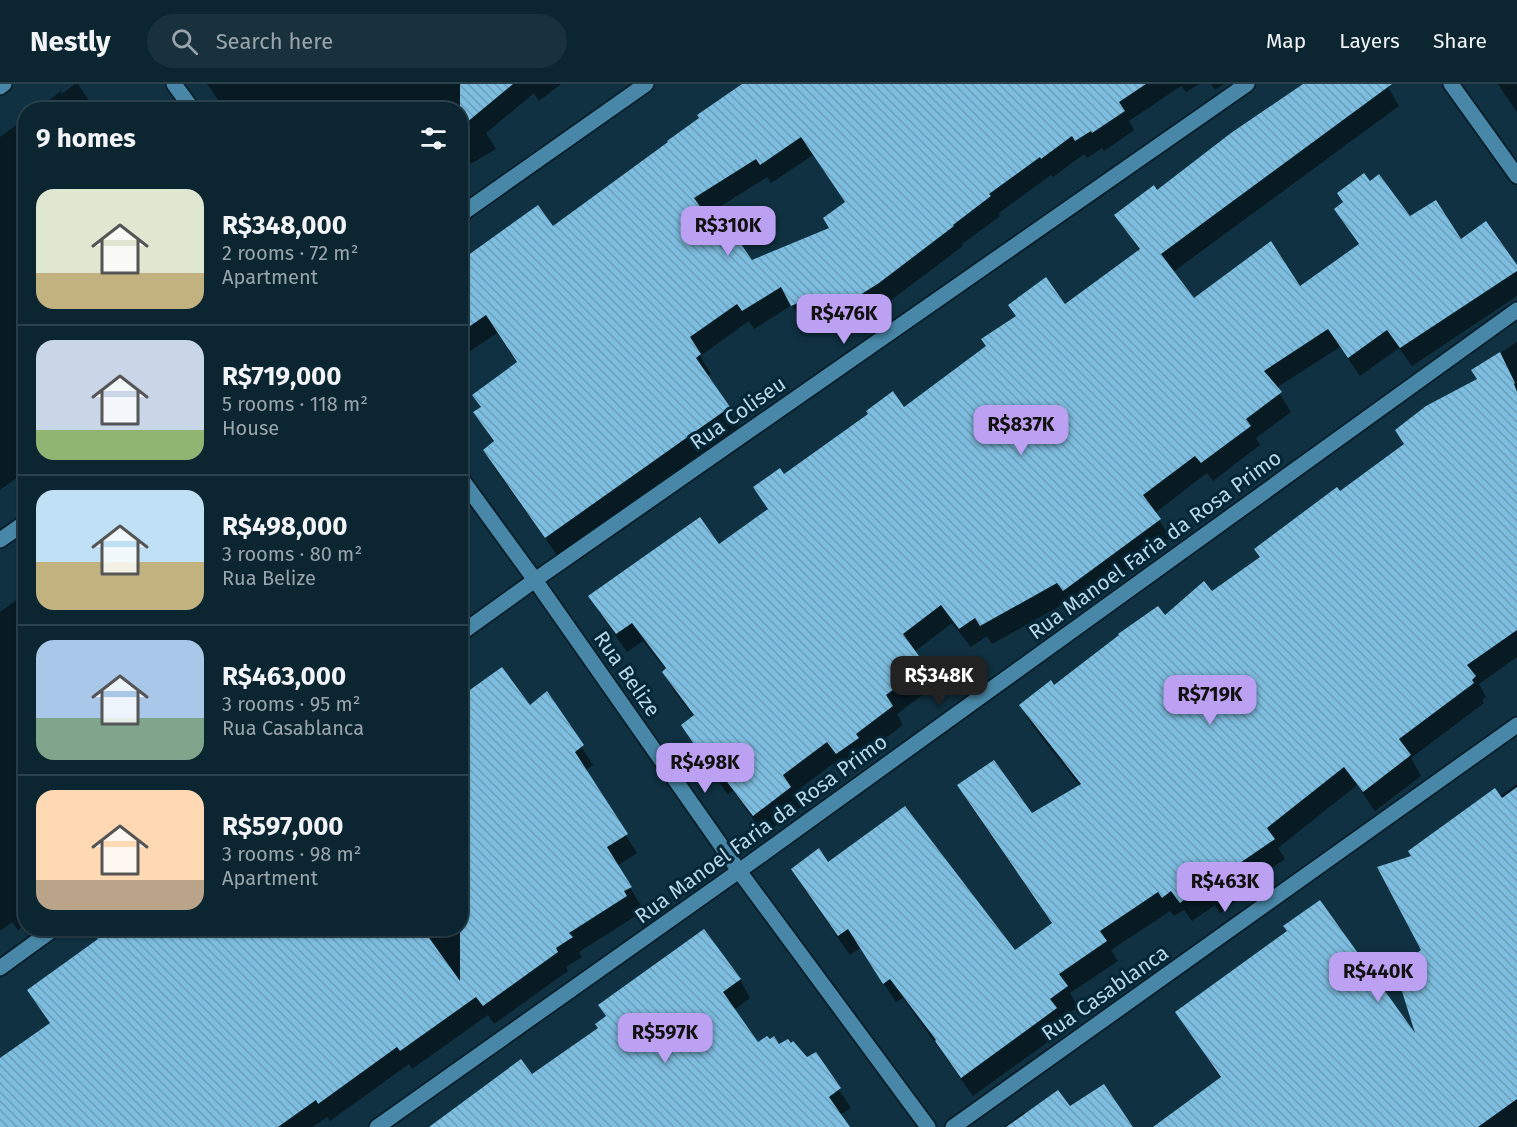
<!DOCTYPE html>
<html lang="en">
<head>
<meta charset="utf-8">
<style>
  :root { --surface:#0b2531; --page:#19313d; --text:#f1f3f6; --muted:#9aa5ab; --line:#2b424d; --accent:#bca0f2 }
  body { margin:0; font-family:"Fira Sans",sans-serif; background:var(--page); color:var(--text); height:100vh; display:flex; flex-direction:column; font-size:22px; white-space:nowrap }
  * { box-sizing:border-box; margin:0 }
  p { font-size:20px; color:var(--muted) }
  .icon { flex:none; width:33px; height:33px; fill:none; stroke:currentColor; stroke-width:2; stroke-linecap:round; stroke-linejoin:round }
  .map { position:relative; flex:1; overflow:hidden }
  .side { position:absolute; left:18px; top:18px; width:450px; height:834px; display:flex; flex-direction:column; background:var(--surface); border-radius:24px; box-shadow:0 2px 4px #0004,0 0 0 2px var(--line) }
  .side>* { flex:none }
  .price { position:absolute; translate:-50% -51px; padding:0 14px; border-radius:12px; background:var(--accent); color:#111; font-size:20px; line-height:39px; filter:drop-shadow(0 2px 3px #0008) }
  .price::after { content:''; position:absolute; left:50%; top:36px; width:18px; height:14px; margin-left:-9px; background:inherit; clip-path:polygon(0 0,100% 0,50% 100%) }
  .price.on { background:#222; color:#fff }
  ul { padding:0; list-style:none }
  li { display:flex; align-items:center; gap:18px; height:150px; padding:0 18px }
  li+li { border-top:2px solid var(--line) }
  li span { display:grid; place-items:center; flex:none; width:168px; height:120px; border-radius:18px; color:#555 }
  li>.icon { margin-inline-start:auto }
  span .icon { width:72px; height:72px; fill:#fffc; stroke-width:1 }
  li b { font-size:26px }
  h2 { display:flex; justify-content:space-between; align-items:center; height:72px; padding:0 18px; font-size:26px }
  header { display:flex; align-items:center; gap:36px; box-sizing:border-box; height:84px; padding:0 30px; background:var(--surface); border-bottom:2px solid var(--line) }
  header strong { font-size:28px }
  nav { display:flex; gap:33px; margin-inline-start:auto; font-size:21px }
  .search { width:420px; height:54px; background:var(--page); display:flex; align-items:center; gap:15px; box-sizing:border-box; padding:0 21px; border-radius:33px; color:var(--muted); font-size:22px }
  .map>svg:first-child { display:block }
  .shadow { fill:#0007; fill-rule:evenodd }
  .building { fill:url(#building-back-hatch); fill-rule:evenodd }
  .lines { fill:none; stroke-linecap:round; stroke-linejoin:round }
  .street-casing { stroke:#041822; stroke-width:18 }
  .secondary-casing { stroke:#041822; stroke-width:18 }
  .street { stroke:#4887a7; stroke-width:15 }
  .secondary { stroke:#4887a7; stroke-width:15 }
  .labels { text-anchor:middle; stroke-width:6; stroke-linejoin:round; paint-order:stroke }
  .street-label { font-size:21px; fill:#b9d8ea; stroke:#042737 }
</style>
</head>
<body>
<header>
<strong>Nestly</strong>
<div class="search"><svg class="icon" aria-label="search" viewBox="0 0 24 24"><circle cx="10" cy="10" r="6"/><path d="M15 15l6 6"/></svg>Search here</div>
<nav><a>Map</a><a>Layers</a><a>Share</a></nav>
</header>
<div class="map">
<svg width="1517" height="1043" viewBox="0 0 1517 1043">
  <defs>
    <pattern id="building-back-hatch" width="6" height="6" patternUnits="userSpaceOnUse" patternTransform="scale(1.5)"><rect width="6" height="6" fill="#7dbddf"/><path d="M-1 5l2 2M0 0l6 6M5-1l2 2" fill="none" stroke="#6c9eb9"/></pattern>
  </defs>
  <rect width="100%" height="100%" fill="#0f3141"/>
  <g class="shadow">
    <path d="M75,0h3l17,26h-58l24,-19 1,3z"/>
    <path d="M207,0h354l-22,17 -5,-8 -48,40 10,16 -36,21v-60h-167l-5,-9 -11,9h-22l-2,-3 -4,3h-24z"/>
    <path d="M741,0h458l-13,8 -5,-6 -52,35 5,9 -30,21 -2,-3 -15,10 -3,-4 -31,23 -2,-2 -52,38 1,3 -38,28 1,2 -73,55 -37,24 -7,-11 -24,12 -5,-9 -14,7 -11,-19 -38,24 -5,-8 -49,35 11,18 -4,2 32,50 -182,129 -62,-86 -10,-19 9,-7 -19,-31 6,-4 -7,-13 44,-31 -21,-31 -37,25v-78l92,-52 118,-85 72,-57zM813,71l33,49 -15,25 -79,33 -32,-25 -15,-21 62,-39 4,6z"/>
    <path d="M1211,0h13l-9,6z"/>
    <path d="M1303,0h83l13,22 -226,166 20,28 106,-12 60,-43 -23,-36 74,9 107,50v28l-105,70 -13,-18 -39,28 -20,-29 -64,41 15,24 -35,26 4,7 -47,36 -6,-8 -52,40 15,25 -95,71 -6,-8 -77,43 -5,-8 -16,11 -19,-24 -38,29 19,35 -36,27 6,11 -37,28 2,4 -20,15 -9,-13 -46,35 8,13 -37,27 -31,-43 -5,4 -34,-51 -11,-19 11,-8 -20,-26 -10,-19 2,-2 -23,-29 -16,11 -26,-37 -11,-18 129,-51 50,-36 -14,-22 29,-12 120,-67 161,-103 75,-55 -24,-36 41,-22z"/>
    <path d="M1498,0h19v28l-12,-17z"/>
    <path d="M26,34v353l-26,19v-353z"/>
    <path d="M1517,258v315l-38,27 7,13 -4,3 2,3 -73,55 10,18 -46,35 -18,-26 -79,63 7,11 -38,26 3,5 -30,23 -5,-8 -23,16 -8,-11 -10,6 -4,-5 -59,39 7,11 -48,32 8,14 -17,11 6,10 -94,68 -70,-98 -7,4 -36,-54 -10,7 -46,-66 -11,-20 35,-5 186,88 39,-27 -83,-120 -11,-19 73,29 48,-29 -48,-61 -11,-20 144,-88 47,-24 49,-35 79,-65 66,-49 72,-64 -5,-9z"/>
    <path d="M26,502v338l-8,6 -6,-8 -12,9v-319l25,-18 -4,-5z"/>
    <path d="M547,610l46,71 -8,6 52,82 -20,13 24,40 -7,4 3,5 -58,37 3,5 -16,10 2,4 -74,53 -6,-9 -76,54 -3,-5 -79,57 -3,-4 -14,10h-313v-68l51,-34 -22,-35 113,-62h318l70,-221z"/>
    <path d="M1517,700v341l-2,2h-360l66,-48 -44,-66 242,27 4,-89 -10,-94z"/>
    <path d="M740,895l10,19 -16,12 24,34 21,2 28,13 8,-5 36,54 -11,7 8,12h-397l80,-51 69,-48 7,-11 -7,-12z"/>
    <path d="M1070,1024l62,19h-128l20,-15 2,3z"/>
  </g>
  <g class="building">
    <path d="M460,0h53l-53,44z"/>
    <path d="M742,0h404l-27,18 6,9 -33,22 -1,-2 -16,10 -3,-5 -31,23 -1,-2 -51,37 2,2 -38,29 1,1 -75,57 -38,24 -7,-11 -24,12 -5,-8 -14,6 -10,-19 -39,24 -5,-7 -47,33 11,17 -5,4 34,49 -185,131 -62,-88 11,-9 -21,-29 8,-5 -9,-12 45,-33 -31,-47 -26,18v-72l78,-56 15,21 115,-84 -1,-1 32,-23 -2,-3zM801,53l44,65 -22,16 6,10 -77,32 -18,-26 -13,2 -27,-38 62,-39 4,6z"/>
    <path d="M1303,0h89l-231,170 33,44 77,-57 29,45 59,-42 -25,-35 9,-7 -6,-9 27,-20 6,8 9,-7 31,42 26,-16 25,39 25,-18 31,44v6l-117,77 -13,-18 -39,28 -20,-29 -64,42 18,21 -36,27 5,7 -50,37 -6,-7 -52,39 18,24 -98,72 -6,-8 -77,43 -5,-8 -16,11 -18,-24 -38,29 16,22 -2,2 7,9 -38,28 7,11 -37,28 3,4 -23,16 -9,-12 -44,33 8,12 -38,29 -32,-42 -5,3 -35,-52 13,-10 -32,-43 4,-4 -34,-45 -16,11 -28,-38 112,-79 19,27 49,-35 -15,-22 27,-19 4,6 84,-60 -2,-3 27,-20 11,16 82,-61 -5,-7 35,-23 -8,-11 38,-28 19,27 75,-55 -26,-34 40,-30 3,5 74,-57z"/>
    <path d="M1500,268l15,31 -1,1 3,8v238l-50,35 9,11 -4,4 2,3 -75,56 12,16 -48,37 -19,-25 -77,61 8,11 -38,26 3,5 -32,24 -5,-8 -23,17 -9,-12 -9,7 -4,-6 -58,39 7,10 -48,33 9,12 -18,13 7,9 -96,70 -26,-37 1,-1 -46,-61 -7,5 -35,-55 -10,7 -47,-67 28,-21 9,14 77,-56 110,144 37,-27 -95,-138 37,-25 38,53 49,-29 -62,-79 32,-25 3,5 65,-50 -1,-1 40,-28 7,9 39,-34 8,10 48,-34 -6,-8 83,-62 3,4 64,-47 -9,-14 31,-24 51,-27 -6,-9z"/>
    <path d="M502,583l28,38 17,-14 37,54 -9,7 53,82 -21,13 25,40 -8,4 3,5 -58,37 4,4 -17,11 2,4 -75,54 -7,-9 -76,54 -3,-4 -79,57 -2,-4 -38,27h-278v-69l50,-35 -23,-33 71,-51 -9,-11h333l38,53v-284z"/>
    <path d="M1517,703v312l-39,28h-325l68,-50 -46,-65 112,-81 -4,-5 37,-26 95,133 -20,-64 26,-19 -44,-83 34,-11 -3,-5 87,-63 7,10z"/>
    <path d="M704,845l37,50 -18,13 35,50 9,-6 3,3 4,-3 5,8 9,-5 3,4 2,-2 14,16 9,-5 25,36 -12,9 21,30h-421l92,-68 11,15 66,-46 -3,-4 11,-8 -8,-11z"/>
    <path d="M1104,1000l29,43h-127l52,-37 12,16z"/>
  </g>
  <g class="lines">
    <g class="street-casing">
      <g id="street">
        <path d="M174,0l19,26"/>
        <path d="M0,3l4,-3"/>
        <path d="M460,131l186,-131"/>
        <path d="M460,393l75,103 204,291 189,256"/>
        <path d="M0,456l26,-18"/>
        <path d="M460,550l75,-54 712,-496"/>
        <path d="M0,884l55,-40"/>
        <path d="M377,1043l362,-256 778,-561"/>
        <path d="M953,1043l564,-402"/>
      </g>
    </g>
    <g class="secondary-casing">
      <path id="secondary" d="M1451,0l66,92"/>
    </g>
    <use href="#street" class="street"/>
    <use href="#secondary" class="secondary"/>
  </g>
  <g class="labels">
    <g class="street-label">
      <text transform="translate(738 329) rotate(-35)" y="7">Rua Coliseu</text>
      <text transform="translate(1155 461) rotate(-36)" y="7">Rua Manoel Faria da Rosa Primo</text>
      <text transform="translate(627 590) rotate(55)" y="7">Rua Belize</text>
      <text transform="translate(761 745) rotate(-36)" y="7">Rua Manoel Faria da Rosa Primo</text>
      <text transform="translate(1105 909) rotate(-35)" y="7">Rua Casablanca</text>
    </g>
  </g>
</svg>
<b class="price" style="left:728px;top:173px">R$310K</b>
<b class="price" style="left:844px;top:261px">R$476K</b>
<b class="price" style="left:1021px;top:372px">R$837K</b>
<b class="price on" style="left:939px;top:623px">R$348K</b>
<b class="price" style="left:1210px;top:642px">R$719K</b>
<b class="price" style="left:705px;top:710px">R$498K</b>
<b class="price" style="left:1225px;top:829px">R$463K</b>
<b class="price" style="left:1378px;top:919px">R$440K</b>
<b class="price" style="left:665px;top:980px">R$597K</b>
<section class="side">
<h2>9 homes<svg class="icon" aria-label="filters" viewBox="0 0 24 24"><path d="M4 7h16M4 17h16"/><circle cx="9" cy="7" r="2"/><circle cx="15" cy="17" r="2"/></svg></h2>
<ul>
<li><span style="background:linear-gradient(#dfe7d0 70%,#c2b280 0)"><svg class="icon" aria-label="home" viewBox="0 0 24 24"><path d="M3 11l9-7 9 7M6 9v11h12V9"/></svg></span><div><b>R$348,000</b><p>2 rooms · 72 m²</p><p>Apartment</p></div></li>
<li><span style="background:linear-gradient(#c9d6e8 75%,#8fb573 0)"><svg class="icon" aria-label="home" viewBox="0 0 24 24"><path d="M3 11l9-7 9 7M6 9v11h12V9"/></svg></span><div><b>R$719,000</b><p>5 rooms · 118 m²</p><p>House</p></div></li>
<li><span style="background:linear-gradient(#bfe0f5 60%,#c2b280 0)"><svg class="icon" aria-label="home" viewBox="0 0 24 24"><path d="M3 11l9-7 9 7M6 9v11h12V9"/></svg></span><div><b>R$498,000</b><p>3 rooms · 80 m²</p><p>Rua Belize</p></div></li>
<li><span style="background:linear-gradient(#a9c7e8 65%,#7fa58c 0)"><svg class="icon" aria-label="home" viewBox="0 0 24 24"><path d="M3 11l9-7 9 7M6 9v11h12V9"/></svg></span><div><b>R$463,000</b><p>3 rooms · 95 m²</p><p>Rua Casablanca</p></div></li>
<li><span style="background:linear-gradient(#ffd9b3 75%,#b9a48a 0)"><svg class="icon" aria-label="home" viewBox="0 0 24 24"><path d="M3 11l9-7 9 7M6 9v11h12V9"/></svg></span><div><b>R$597,000</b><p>3 rooms · 98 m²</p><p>Apartment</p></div></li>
</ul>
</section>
</div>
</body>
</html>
